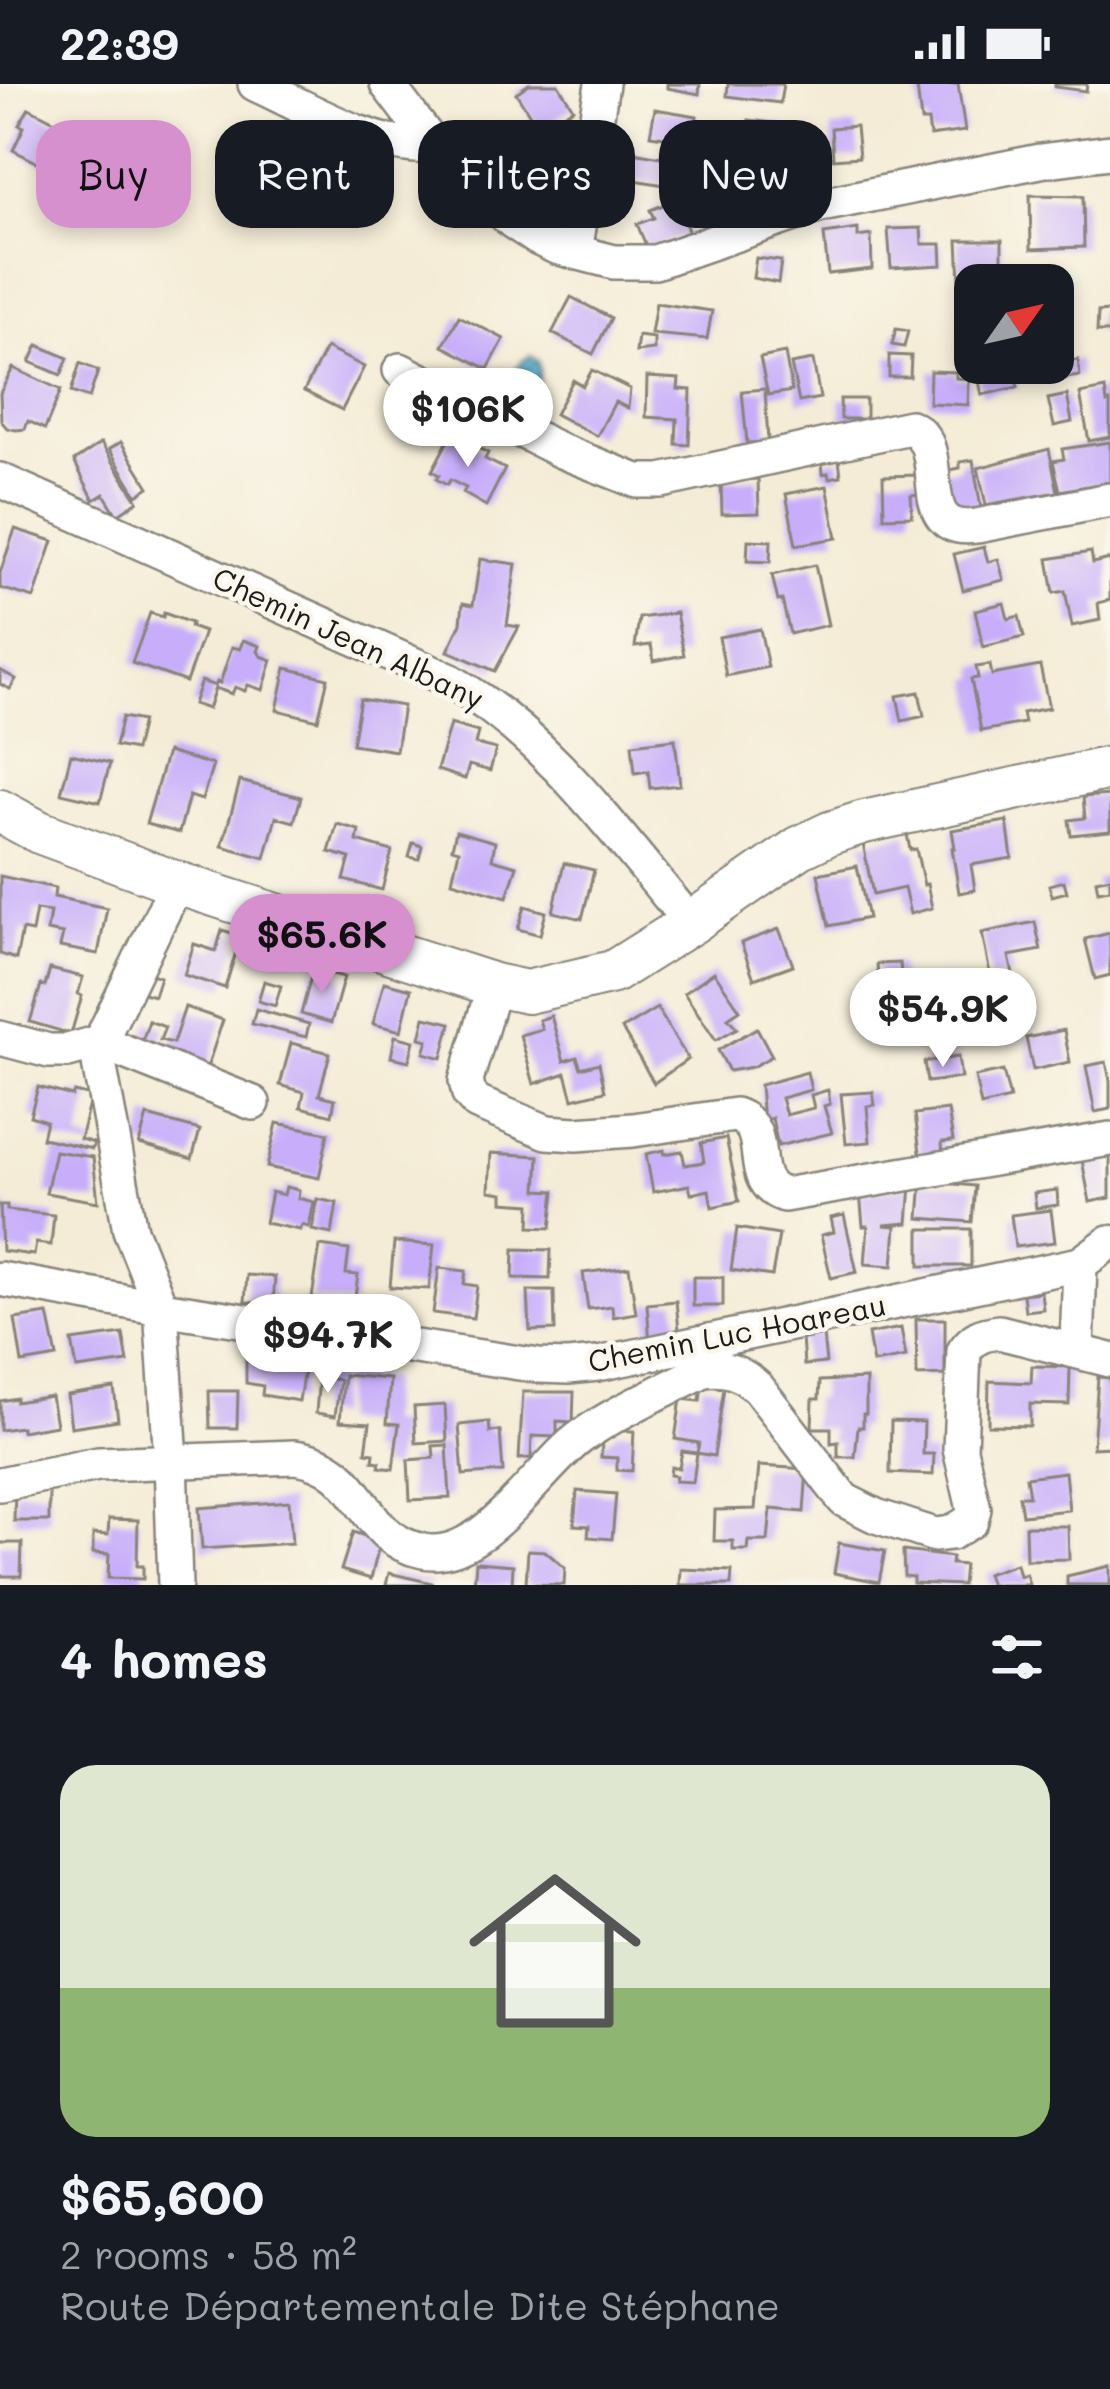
<!DOCTYPE html>
<html lang="en">
<head>
<meta charset="utf-8">
<style>
  :root { --surface:#171b24; --page:#20242c; --text:#f1f3f6; --muted:#9ea1a6; --accent:#d690ce }
  body { margin:0; font-family:Mali,sans-serif; background:var(--page); color:var(--text); height:100vh; display:flex; flex-direction:column; font-size:45px; white-space:nowrap }
  * { box-sizing:border-box; margin:0 }
  p { font-size:39px; color:var(--muted) }
  .icon { flex:none; width:66px; height:66px; fill:none; stroke:currentColor; stroke-width:2; stroke-linecap:round; stroke-linejoin:round }
  .map { position:relative; height:1501px; overflow:hidden }
  .details { display:flex; flex-direction:column; background:var(--surface); flex:1 }
  .details>* { flex:none }
  .top-card { position:absolute; left:36px; top:36px; width:1038px; height:108px; display:flex; gap:24px }
  .needle { width:78px; rotate:56deg }
  .fabs { position:absolute; left:954px; top:180px; display:grid; gap:24px }
  .fabs a { display:grid; place-items:center; width:120px; height:120px; border-radius:24px; background:var(--surface); box-shadow:0 6px 18px #0003; font-size:60px }
  .price { position:absolute; translate:-50% -102px; padding:0 27px; border-radius:42px; background:#fff; color:#222; font-size:39px; line-height:78px; filter:drop-shadow(0 3px 6px #0008) }
  .price::after { content:''; position:absolute; left:50%; top:72px; width:36px; height:27px; margin-left:-18px; background:inherit; clip-path:polygon(0 0,100% 0,50% 100%) }
  .price.on { background:var(--accent); color:#111 }
  ul { padding:0; list-style:none }
  li { display:grid; align-content:center; gap:24px; height:636px; padding:0 60px }
  li span { display:grid; place-items:center; height:372px; border-radius:36px; color:#555 }
  li>.icon { margin-inline-start:auto }
  span .icon { width:216px; height:216px; fill:#fffc; stroke-width:1 }
  li b { font-size:51px }
  h2 { display:flex; justify-content:space-between; align-items:center; height:144px; padding:0 60px; font-size:51px }
  .chip { padding:0 42px; border-radius:36px; background:var(--surface); box-shadow:0 6px 18px #0003; font-size:42px; line-height:108px }
  .chip.on { background:var(--accent); color:#111 }
  .status { display:flex; justify-content:space-between; align-items:center; height:84px; padding:0 60px; background:var(--surface); direction:ltr }
  .status svg { height:33px; fill:currentColor }
  .map>svg:first-child { display:block }
  .water { fill:url(#water-waves); stroke:#366475; stroke-width:3 }
  .building { fill:#c7adfa }
  .lines { fill:none; stroke-linecap:round; stroke-linejoin:round }
  .minor-casing { stroke:#888479; stroke-width:38 }
  .major-casing { stroke:#888479; stroke-width:46 }
  .minor { stroke:#fff; stroke-width:33 }
  .major { stroke:#fff; stroke-width:42 }
  .labels { text-anchor:middle; stroke-width:9; stroke-linejoin:round; paint-order:stroke }
  .street-label { font-size:30px; fill:#1c1c1c; stroke:#fbf7ec }
</style>
</head>
<body>
<div class="status"><b>22:39</b><svg viewBox="0 0 49 12"><path d="M0 12V9h3v3zM5 12V6h3v6zM10 12V3h3v9zM15 12V0h3v12zM26 1h20v11H26zM47 4h2v5h-2z"/></svg></div>
<div class="map">
<svg width="1110" height="1501" viewBox="0 0 1110 1501">
  <defs>
    <pattern id="water-waves" width="16" height="10" patternUnits="userSpaceOnUse" patternTransform="scale(3)"><rect width="16" height="10" fill="#50abce"/><path d="M0 5q4-4 8 0t8 0" fill="none" stroke="#428aa6"/></pattern>
  </defs>
  <rect width="100%" height="100%" fill="#fbf7ec"/>
  <filter id="ink" filterUnits="userSpaceOnUse"><feTurbulence type="fractalNoise" baseFrequency=".00833" numOctaves="2"/><feDisplacementMap in="SourceGraphic" scale="24" xChannelSelector="R" yChannelSelector="G"/><feConvolveMatrix kernelMatrix="1 2 1 2 8 2 1 2 1" color-interpolation-filters="sRGB"/></filter>
  <filter id="wash" filterUnits="userSpaceOnUse"><feTurbulence type="fractalNoise" baseFrequency=".004" numOctaves="4" result="noise"/><feDisplacementMap in="SourceGraphic" scale="48" xChannelSelector="R" yChannelSelector="G"/><feGaussianBlur stdDeviation="2.7" result="paint"/><feColorMatrix in="noise" values="0 0 0 0 0 0 0 0 0 0 0 0 0 0 0 0 0 1.4 0 .05"/><feComposite in="paint" operator="in"/></filter>
  <g filter="url(#wash)">
    <rect width="100%" height="100%" fill="#f4ecd6"/>
    <path class="water" d="M530,272l8,5c3,16 1,25 -11,37l-13,-4 -4,-14 12,-19z"/>
    <g id="blocks">
      <g class="building">
        <path d="M529,0h29l15,24 -34,21 -23,-36z"/>
        <path d="M667,0h33l-1,10 -32,-6z"/>
        <path d="M728,0h55l-3,19 -53,-7z"/>
        <path d="M920,0h38l7,47 -35,5 -2,-15h-7l-4,-34h3z"/>
        <path d="M1055,0h32l-1,7 -31,-4z"/>
        <path d="M29,24l39,20 -20,40 -35,-18 11,-23 -5,-2z"/>
        <path d="M655,25l42,7 -4,25 -43,-6z"/>
        <path d="M749,36l34,4 -3,27 -34,-4z"/>
        <path d="M856,42l3,31 -26,2 -2,-31z"/>
        <path d="M662,65l15,3 -7,34 -47,-8 5,-27 33,6z"/>
        <path d="M529,70l18,28 -34,19 -16,-29z"/>
        <path d="M724,90l54,6 -4,27 -41,-5 -3,19 -14,-3z"/>
        <path d="M1030,111l53,1 1,51 -53,2z"/>
        <path d="M668,119l15,1 3,7 -5,2 8,20 -41,17 -11,-26 17,-6 -4,-8z"/>
        <path d="M921,144l1,16h19l1,21 -51,3 -3,-39z"/>
        <path d="M858,145v8l13,-2 1,34 -44,5 -4,-40z"/>
        <path d="M958,156h44v41l-42,1z"/>
        <path d="M756,174l25,3 -3,22 -25,-5z"/>
        <path d="M571,213l40,21 -18,36 -41,-21z"/>
        <path d="M656,219l56,8 -5,28 -56,-5z"/>
        <path d="M1110,227v21h-13l1,-20z"/>
        <path d="M459,232l45,23 -16,30 -45,-23z"/>
        <path d="M896,245l12,2 -4,16 -12,-2z"/>
        <path d="M638,252l16,2v12l-18,2z"/>
        <path d="M38,261l30,13 -7,17 -31,-13z"/>
        <path d="M326,264l38,19 -22,43 -38,-19z"/>
        <path d="M785,269l7,38 -24,4 -8,-37z"/>
        <path d="M889,271l22,1 -1,21h-21z"/>
        <path d="M813,276l7,38 -21,4 -8,-38z"/>
        <path d="M1078,276l2,16 -27,4 -2,-17z"/>
        <path d="M80,279l18,8 -9,27 -18,-6z"/>
        <path d="M975,279h37l6,24 -36,8z"/>
        <path d="M13,284l48,22 -16,39 -17,-8 -3,8 -9,1 -9,-2 -6,-7 -1,-28z"/>
        <path d="M592,286l38,19 -2,19 -13,-6 -18,34 -42,-22 18,-34 10,6z"/>
        <path d="M930,287l26,1v6l13,1 -1,26 -39,-2z"/>
        <path d="M647,293l32,2 -1,10 13,1 -2,55 -13,-1 1,-25 -31,-2z"/>
        <path d="M765,305l3,53 -21,1 -5,-52z"/>
        <path d="M1105,305l2,14 3,-1v35l-21,4 -9,-47z"/>
        <path d="M1067,311l5,27 -18,4 -6,-27z"/>
        <path d="M840,315h26v20h-25z"/>
        <path d="M451,351l37,18 -3,6 20,10 -19,37 -23,-13 3,-5 -16,-8 -3,5 -11,-6 3,-4 -7,-4z"/>
        <path d="M121,358l28,45 -12,8 -28,-46z"/>
        <path d="M1110,358v40l-50,9 -7,-30 11,-2 -2,-10z"/>
        <path d="M101,359l37,58 -21,14 -13,-21 -10,6 -20,-39z"/>
        <path d="M1049,365l9,43 -72,13 -8,-37z"/>
        <path d="M839,375l2,17 -12,2 -1,-5 -5,1 -1,-12z"/>
        <path d="M973,376l8,48 -30,5 -7,-42 16,-3v-6z"/>
        <path d="M919,391l1,19 -9,1 1,21 -28,1 -1,-41z"/>
        <path d="M758,395l1,34 -37,1 -1,-33z"/>
        <path d="M827,402l10,52 -41,7 -10,-51z"/>
        <path d="M15,445l38,12 -19,57 -34,-10v-15z"/>
        <path d="M748,456l23,1 -1,21 -23,-1z"/>
        <path d="M984,463l4,15 10,-3 6,21 -41,10 -9,-36z"/>
        <path d="M1091,468l2,11 17,-4v41l-12,3 2,17 -28,6 -7,-35 -11,2 -6,-34z"/>
        <path d="M480,475l36,5 -9,61 12,2 -24,44 -47,-20 13,-28 2,-20 10,2z"/>
        <path d="M815,481l13,60 -38,9 -8,-34 -4,1 -6,-26z"/>
        <path d="M1004,519l4,16 11,-3 5,21 -41,10 -8,-37z"/>
        <path d="M150,529l13,4 1,-4 27,10 -1,4 14,5 -18,50 -54,-19z"/>
        <path d="M676,529l8,42 -30,6 -3,-16 -16,2 4,-29z"/>
        <path d="M760,545l8,38 -42,9 -7,-39z"/>
        <path d="M243,556l17,6 -2,5 3,5 11,4 -9,30 -15,-5 -3,6 -10,-4 -3,7 -17,-6 -7,21 -15,-5 8,-23 14,5 2,-4 3,1 12,-36 8,2z"/>
        <path d="M990,581l2,10 48,-9 9,42 -27,5 2,10 -43,8 -10,-52 7,-1 -2,-11z"/>
        <path d="M286,584l42,10 -10,42 -41,-10z"/>
        <path d="M0,586l16,9 -6,10 -10,-5z"/>
        <path d="M919,608l5,24 -22,5 -5,-25z"/>
        <path d="M360,615l43,7 -7,45 -44,-7z"/>
        <path d="M122,633l20,4 -7,29 -20,-4z"/>
        <path d="M450,640l28,8 -3,12 21,5 -6,22 -21,-6 -4,14 -28,-9z"/>
        <path d="M675,655l5,46 -30,3 -2,-17 -13,2 -3,-29z"/>
        <path d="M167,668l46,13 -11,35 -13,-4 -10,37 -33,-9z"/>
        <path d="M71,670l39,9 -10,39 -39,-9z"/>
        <path d="M240,697l61,16 -7,25 -18,-5 -11,41 -43,-12z"/>
        <path d="M1110,711v36l-39,4 -2,-15 16,-2 -2,-21z"/>
        <path d="M1007,737l5,37 -41,7 4,25 -16,3 -7,-45h3l-3,-18z"/>
        <path d="M337,740l22,6 -2,11 35,10 -10,39 -38,-10 6,-22 -21,-6z"/>
        <path d="M456,747l39,11 -3,17 25,7 -10,31 -55,-16 7,-31 -7,-2z"/>
        <path d="M907,750l3,16 6,-1 8,36 3,-1 5,24 -22,6 -6,-26 -31,7 -10,-52z"/>
        <path d="M413,759l9,3 -3,13 -10,-2z"/>
        <path d="M564,779l30,7 -12,49 -29,-7z"/>
        <path d="M857,782l11,52 -39,8 -11,-52z"/>
        <path d="M0,792l55,12 -1,9 53,11 -9,46 -38,-7 3,-13 -16,-3 3,-19 -14,-2 -4,22 -10,-2 -6,29 -16,-5z"/>
        <path d="M1110,793v12l-12,2 -2,-11z"/>
        <path d="M1064,797l3,11 -15,4 -3,-11z"/>
        <path d="M525,822l21,6 -6,23 -22,-6z"/>
        <path d="M1035,838l6,28 -32,6 4,18 -22,5 -9,-46z"/>
        <path d="M779,845l14,36 -39,14 -13,-36z"/>
        <path d="M222,846l19,6 -16,52 -41,-13 10,-31 22,7z"/>
        <path d="M1110,849v42l-15,4 -10,-40z"/>
        <path d="M900,879l4,40 -24,2 -3,-41z"/>
        <path d="M50,885l33,8 -5,17 4,2 -11,38 -41,-12 11,-37 4,1z"/>
        <path d="M313,885l31,8 -13,46 -30,-9z"/>
        <path d="M143,887l17,6 -6,19 -18,-5z"/>
        <path d="M714,888l26,38 -12,8 9,10 -21,12 -32,-47z"/>
        <path d="M264,897l17,5 -6,20 -17,-5z"/>
        <path d="M384,898l27,7 -10,42 -28,-7z"/>
        <path d="M185,923l38,13 -17,51 -67,-21 10,-29 16,6 -5,13 13,3z"/>
        <path d="M657,924l31,51 -34,24 -32,-54z"/>
        <path d="M256,925l53,15 -3,13 -54,-13z"/>
        <path d="M982,929l5,21 -41,9 -4,-22z"/>
        <path d="M551,932l13,45 13,-4 4,11 18,-5 6,28 -32,8 -7,-26 -32,11 -14,-49 22,-6 -3,-9z"/>
        <path d="M425,933l26,6 -9,35 -18,-5 4,-13 -8,-2z"/>
        <path d="M757,944l15,28 -20,11 -23,4 -11,-21z"/>
        <path d="M1064,946l6,32 -37,8 -7,-32z"/>
        <path d="M395,952l19,5 -5,20 -18,-4z"/>
        <path d="M291,959l39,10 -11,42 16,4 -3,16 -31,-8 3,-15 -24,-7z"/>
        <path d="M958,973l3,21 -34,4 -3,-20z"/>
        <path d="M1106,978l4,19v28l-15,3 -9,-46z"/>
        <path d="M1003,987l7,28 -29,7 -6,-29z"/>
        <path d="M807,988l4,18 -30,8 5,17 28,-7 -3,-13 17,-5 2,14 -6,2 8,27 -54,13 -6,-28 -9,3 -3,-36z"/>
        <path d="M38,1003l34,9 2,-4 17,4 -11,43 14,4 -2,6 -50,-11 4,-17 -16,-5z"/>
        <path d="M873,1008l2,13 -8,1 3,36 -24,2 -5,-50z"/>
        <path d="M948,1026l5,31 -11,1 1,15 -22,3 -6,-46z"/>
        <path d="M147,1032l53,14 -8,29 -53,-15z"/>
        <path d="M277,1039l51,10 -9,45 -52,-11z"/>
        <path d="M726,1054l13,63 -27,6 -3,-17 -18,4 -2,-9 -36,7 -7,-38 18,-4v4l18,-3 3,14 19,-3 -3,-19z"/>
        <path d="M1110,1066v48l-20,4 -9,-47z"/>
        <path d="M55,1067l38,6 5,45 -52,-9z"/>
        <path d="M491,1069l48,3 -2,34 18,1 -4,37 -21,-1 1,-23 -28,-2v-9l-14,-2z"/>
        <path d="M922,1097l53,5 -3,36 -53,-4z"/>
        <path d="M911,1101l-3,38 -24,2 12,1 -3,40 -28,-2 3,-38h-5l-3,-33z"/>
        <path d="M286,1103l13,3 -1,8 16,4 -5,25 -7,-2 -2,5 -35,-7 6,-31 13,3z"/>
        <path d="M1057,1106l1,15 -22,3 -2,-15z"/>
        <path d="M317,1115l20,4 -5,31 -20,-4z"/>
        <path d="M0,1121h7v5l47,5 -3,30 -15,-2 -2,12 -32,-4z"/>
        <path d="M1051,1126l4,32 -40,5 -4,-32z"/>
        <path d="M844,1131l13,57 -26,6 -10,-43 13,-3 -3,-14z"/>
        <path d="M737,1144l42,7 -7,41 -41,-6z"/>
        <rect x="920" y="1145" width="51" height="37"/>
        <path d="M394,1158l40,3 -5,44 -39,-2z"/>
        <path d="M320,1162l29,4 -3,24 12,1 -4,29 -42,-6z"/>
        <path d="M514,1165l37,1 -1,29 -37,-1z"/>
        <path d="M629,1183l7,46 -23,4 -1,-11 -24,3 -5,-36z"/>
        <path d="M439,1184l27,3 -2,13 13,2 -4,32 -40,-5z"/>
        <path d="M247,1191l28,2 -2,27 -28,-2z"/>
        <rect x="693" y="1193" width="30" height="29"/>
        <path d="M528,1207h26l1,39 -25,1z"/>
        <path d="M1041,1208l2,17 -18,2 -2,-17z"/>
        <path d="M676,1217l4,39 -30,3 -3,-39z"/>
        <path d="M48,1230l9,43 -35,6 -7,-44z"/>
        <path d="M916,1235h29v56l-28,1z"/>
        <path d="M901,1244l5,29 -33,6 -5,-29z"/>
        <path d="M123,1250l5,28 -51,7 -5,-28z"/>
        <path d="M823,1251l3,28 -22,2 -2,-28z"/>
        <path d="M246,1271l59,8 -6,38 -37,-6 1,-9 -17,-3z"/>
        <path d="M1032,1282l38,1 -1,38 -39,-1v22l-42,-1 1,-44 42,2z"/>
        <path d="M344,1291l46,4 -3,44 12,1 -6,45 -14,-2 1,-5 -7,-1 1,-8 -8,-1 4,-29 -30,-2z"/>
        <path d="M319,1293l21,3 -5,36 -19,-3z"/>
        <path d="M1098,1293l12,1v69l-17,1z"/>
        <path d="M866,1295v35h-3v13h-5l-3,30h-17v-15l-7,1v-15h-19l1,-29h6l1,-18z"/>
        <path d="M702,1301l22,3 -10,68 -17,-3 2,-10 -24,-4 6,-40 19,2z"/>
        <path d="M114,1304l4,32 -47,7 -4,-32z"/>
        <path d="M209,1307h29l-1,37h-27z"/>
        <path d="M523,1308h51l-1,30 -16,-1v16l-25,-1 -1,22 -12,1z"/>
        <path d="M51,1312l5,29 -35,6v-4l-21,3v-29l16,-3v4z"/>
        <path d="M445,1321l2,36 -31,2 -2,-36z"/>
        <path d="M891,1337l33,1 -1,32h11l-1,21 -43,-2z"/>
        <path d="M489,1338l1,10 10,-1 3,41 -40,3 -4,-50z"/>
        <path d="M619,1347h15l-2,40 -15,-1v-12l-16,-1 1,-13z"/>
        <path d="M447,1361l3,53 -40,2 -2,-40 26,-2 -1,-12z"/>
        <path d="M682,1367l15,2 -4,29 -18,-1 1,-5 -6,-1 1,-8 8,1z"/>
        <path d="M759,1382l48,3 -3,43 -33,-3 -3,32h-20l-1,9h-14v-9h-19l1,-31 40,-1z"/>
        <path d="M1065,1388l4,38 -47,5 -3,-19h10l-3,-19z"/>
        <path d="M15,1406l34,1v30h-35z"/>
        <path d="M577,1407l39,3 -4,45 -24,-2 1,-11 -15,-1z"/>
        <path d="M289,1417l3,42 -90,6 -3,-41z"/>
        <path d="M109,1435l29,1 -1,46h6v13l-35,-1 1,-24 -16,-1v-19l15,1z"/>
        <path d="M1025,1442h43l1,33 -43,1z"/>
        <path d="M353,1448l27,9 -9,38 -30,-9z"/>
        <path d="M0,1459h22l-1,33h-21z"/>
        <path d="M839,1459l46,8 -6,31 -45,-9z"/>
        <path d="M528,1466l17,1 20,17 -1,17 -38,-1z"/>
        <path d="M903,1467l49,6 -1,7 13,1 -2,20 -49,-2v-6l-9,-1z"/>
        <path d="M476,1478l37,3 -1,20h-38z"/>
        <path d="M1016,1480l3,12 7,-2 3,11h-39l-4,-11z"/>
        <path d="M1110,1482v19h-43v-9z"/>
        <path d="M681,1485l51,2 -1,14h-51z"/>
        <path d="M389,1489l43,10v2h-46z"/>
      </g>
    </g>
  </g>
  <g filter="url(#ink)">
    <use href="#blocks" fill-opacity="0" stroke="#888479" stroke-width="3"/>
    <g class="lines">
      <g class="minor-casing">
        <g id="minor">
          <path d="M255,0c53,24 120,67 179,62"/>
          <path d="M387,0l47,62 48,49 31,27 24,16 19,9 58,15h41l166,-57 219,-44 70,-9"/>
          <path d="M575,168l27,-168"/>
          <path d="M400,286l161,81 76,30h24l249,-54c44,18 -3,109 67,99l133,-26"/>
          <path d="M0,396l449,200c100,57 169,157 242,243"/>
          <path d="M494,901l-28,96 3,13 8,9 70,29 29,2 57,-4 102,-15c41,14 6,66 49,80l326,-56"/>
          <path d="M0,954l49,13h19l32,-9 153,61"/>
          <path d="M0,1195l161,29 378,58 29,1 30,-3 482,-100 30,-22"/>
          <path d="M1077,1265l3,-85"/>
          <path d="M0,1400l98,-20 197,-7c74,10 60,80 128,94 61,12 117,-86 159,-115 37,-26 82,-45 122,-66 23,-3 36,2 54,18l86,112 32,16 59,19 16,-2 20,-12 3,-12 -14,-60 4,-98c10,-14 18,-17 35,-19l111,28"/>
          <path d="M175,1501l-4,-125 -10,-152 -31,-78 -31,-167 1,-21 77,-159"/>
        </g>
      </g>
      <g class="major-casing">
        <path id="major" d="M0,727l39,21 138,51 317,102 33,7 86,-20 78,-49 108,-75 31,-15 34,-11 246,-54"/>
      </g>
      <use href="#minor" class="minor"/>
      <use href="#major" class="major"/>
    </g>
  </g>
  <g class="labels">
    <g class="street-label">
      <text transform="translate(348 555) rotate(25)" y="10">Chemin Jean Albany</text>
      <text transform="translate(737 1250) rotate(-11)" y="10">Chemin Luc Hoareau</text>
    </g>
  </g>
</svg>
<div class="fabs">
<a><svg class="needle" viewBox="-14 -14 28 28"><path d="M0-13l5 13h-10z" fill="#e53935"/><path d="M0 13l5-13h-10z" fill="#9ea1a6"/></svg></a>
</div>
<b class="price" style="left:468px;top:386px">$106K</b>
<b class="price on" style="left:322px;top:912px">$65.6K</b>
<b class="price" style="left:943px;top:986px">$54.9K</b>
<b class="price" style="left:328px;top:1312px">$94.7K</b>
<div class="top-card">
<a class="chip on">Buy</a>
<a class="chip">Rent</a>
<a class="chip">Filters</a>
<a class="chip">New</a>
</div>
</div>
<section class="details">
<h2>4 homes<svg class="icon" aria-label="filters" viewBox="0 0 24 24"><path d="M4 7h16M4 17h16"/><circle cx="9" cy="7" r="2"/><circle cx="15" cy="17" r="2"/></svg></h2>
<ul>
<li><span style="background:linear-gradient(#dfe7d0 60%,#8fb573 0)"><svg class="icon" aria-label="home" viewBox="0 0 24 24"><path d="M3 11l9-7 9 7M6 9v11h12V9"/></svg></span><div><b>$65,600</b><p>2 rooms · 58 m²</p><p>Route Départementale Dite Stéphane</p></div></li>
</ul>
</section>
</body>
</html>
